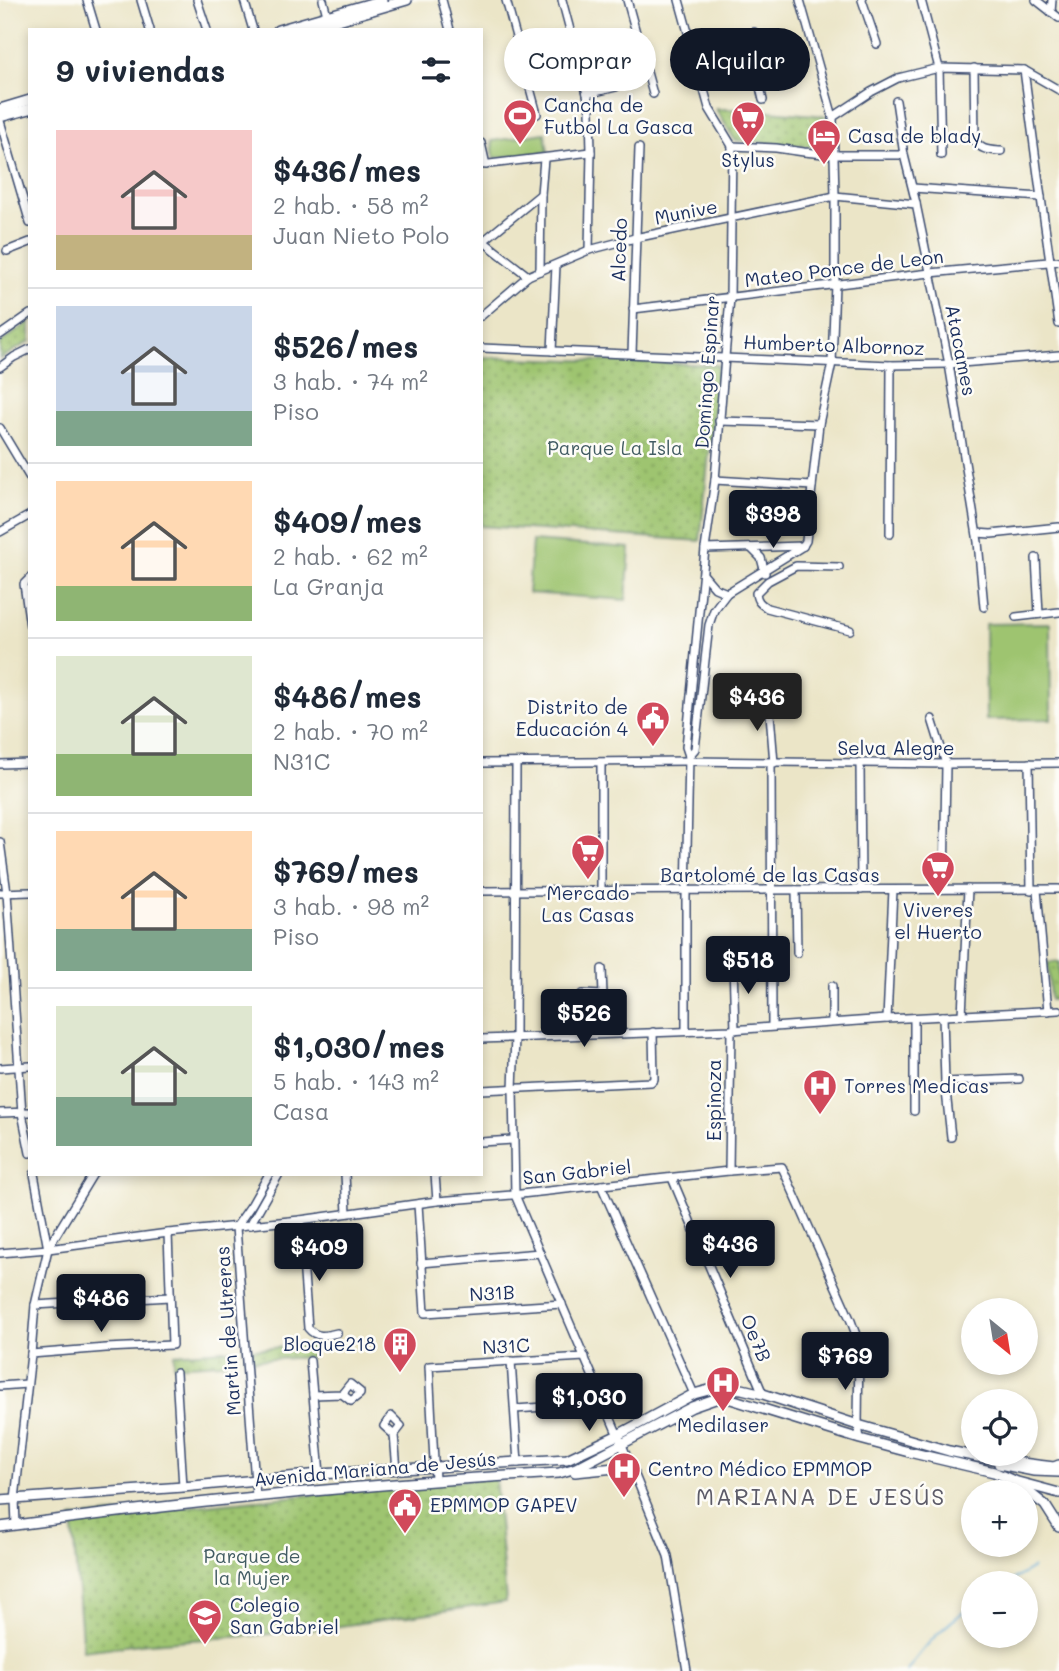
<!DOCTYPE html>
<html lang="es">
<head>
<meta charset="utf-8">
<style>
  :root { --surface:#fff; --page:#f6f6f7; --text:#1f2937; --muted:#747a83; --line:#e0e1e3; --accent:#111827 }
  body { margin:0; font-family:Mali,sans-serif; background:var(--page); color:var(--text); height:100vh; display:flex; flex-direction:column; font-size:26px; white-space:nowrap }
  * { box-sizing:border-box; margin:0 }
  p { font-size:23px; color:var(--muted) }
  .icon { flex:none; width:38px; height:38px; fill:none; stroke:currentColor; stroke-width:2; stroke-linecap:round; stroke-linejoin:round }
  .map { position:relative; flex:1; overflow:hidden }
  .side { position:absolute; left:28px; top:28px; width:455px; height:1148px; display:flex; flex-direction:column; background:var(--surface); border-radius:0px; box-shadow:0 4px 10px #0003 }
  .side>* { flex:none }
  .hud { position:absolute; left:504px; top:28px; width:450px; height:63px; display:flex; gap:14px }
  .needle { width:46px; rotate:150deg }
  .buttons { position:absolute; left:961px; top:1298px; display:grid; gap:14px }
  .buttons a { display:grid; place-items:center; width:77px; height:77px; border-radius:50%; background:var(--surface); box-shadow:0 4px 10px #0003; font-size:35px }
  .price { position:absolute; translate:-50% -60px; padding:0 16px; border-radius:7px; background:var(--accent); color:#fff; font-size:23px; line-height:46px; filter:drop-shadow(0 2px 4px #0008) }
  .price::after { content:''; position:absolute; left:50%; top:42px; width:21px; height:16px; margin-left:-10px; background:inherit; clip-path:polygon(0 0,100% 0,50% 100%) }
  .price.active { background:#222; color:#fff }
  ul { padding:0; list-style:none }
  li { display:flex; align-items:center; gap:21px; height:175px; padding:0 28px }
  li+li { border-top:2px solid var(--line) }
  li span { display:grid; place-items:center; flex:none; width:196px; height:140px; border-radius:0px; color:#555 }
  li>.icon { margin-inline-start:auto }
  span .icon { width:84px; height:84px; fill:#fffc; stroke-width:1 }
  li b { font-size:30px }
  h2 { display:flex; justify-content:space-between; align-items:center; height:84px; padding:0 28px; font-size:30px }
  .tag { padding:0 24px; border-radius:32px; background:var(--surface); box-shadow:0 4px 10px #0003; font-size:24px; line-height:63px }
  .tag.active { background:var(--accent); color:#fff }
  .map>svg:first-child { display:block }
  .green { fill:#9ec46f; stroke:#5c7a66; stroke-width:2 }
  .park { fill:url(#park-dots); stroke:#5c7a66; stroke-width:2 }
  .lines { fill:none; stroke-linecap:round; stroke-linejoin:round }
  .stream { stroke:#5fa9d7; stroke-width:2 }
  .minor-casing { stroke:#3a4a6e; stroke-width:10 }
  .major-casing { stroke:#3a4a6e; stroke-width:12 }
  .minor { stroke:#fff; stroke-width:7 }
  .major { stroke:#fff; stroke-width:9 }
  .labels { text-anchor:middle; stroke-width:5; stroke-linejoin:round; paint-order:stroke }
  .poi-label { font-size:19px; fill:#1b2f5e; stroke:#fdfcf7; text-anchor:start }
  .street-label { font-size:19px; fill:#1b2f5e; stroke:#fdfcf7 }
  .park-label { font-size:19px; fill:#425c63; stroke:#fdfcf7 }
  .quarter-label { font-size:23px; letter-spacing:2px; fill:#5c5b68; stroke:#fdfcf7 }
</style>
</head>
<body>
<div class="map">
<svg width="1059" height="1671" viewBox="0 0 1059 1671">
  <defs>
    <pattern id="park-dots" width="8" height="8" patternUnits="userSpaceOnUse" patternTransform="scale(1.75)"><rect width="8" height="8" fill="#9ec46f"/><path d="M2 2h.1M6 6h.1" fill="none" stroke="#80a05e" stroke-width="1.8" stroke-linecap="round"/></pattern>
  </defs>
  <rect width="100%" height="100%" fill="#fdfcf7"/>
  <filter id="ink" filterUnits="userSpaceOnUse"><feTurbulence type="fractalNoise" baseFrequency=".0143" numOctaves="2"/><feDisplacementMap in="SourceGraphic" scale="14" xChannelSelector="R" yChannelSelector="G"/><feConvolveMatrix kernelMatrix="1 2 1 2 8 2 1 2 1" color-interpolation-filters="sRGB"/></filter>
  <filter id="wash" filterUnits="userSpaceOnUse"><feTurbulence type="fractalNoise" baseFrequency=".00686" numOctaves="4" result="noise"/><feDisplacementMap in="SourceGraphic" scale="28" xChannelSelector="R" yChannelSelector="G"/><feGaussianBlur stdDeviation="1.57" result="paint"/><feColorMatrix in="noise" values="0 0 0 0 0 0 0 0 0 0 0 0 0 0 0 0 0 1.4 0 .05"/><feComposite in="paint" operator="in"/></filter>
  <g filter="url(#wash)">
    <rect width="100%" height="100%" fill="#ebe5c7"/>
    <g class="green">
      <path d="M545,133l3,19 -54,6 -2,-17z"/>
      <path d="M532,541l98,7 -4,52 -98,-7z"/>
      <path d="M1050,623l1,96 -65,1 -1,-96z"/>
    </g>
    <g class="park">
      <path d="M716,109l41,1 69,6 3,32 -94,-8z"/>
      <path d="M30,322v19l-30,18v-16z"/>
      <path d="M481,357l237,8 -18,176 -219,-15z"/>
      <path d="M1059,962v38h-9l-2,-37z"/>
      <path d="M311,1346l1,11 -59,3 -1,-11z"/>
      <path d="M235,1349v13l-61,4v-12z"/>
      <path d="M495,1477l11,125 -180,26 -66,7 -111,8 -66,8 -11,-133z"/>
    </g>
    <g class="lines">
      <g class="stream">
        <path d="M1006,1584l27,-16"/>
        <path d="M907,1671c19,-28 39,-47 66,-66"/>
      </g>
    </g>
  </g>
  <g filter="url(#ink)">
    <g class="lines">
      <g class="minor-casing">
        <g id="minor">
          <path d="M87,0l9,30"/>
          <path d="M141,0l9,30"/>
          <path d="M197,0l10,30"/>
          <path d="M244,0l9,30"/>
          <path d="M323,0l8,30"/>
          <path d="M442,0l8,30"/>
          <path d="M506,0l31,114"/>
          <path d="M562,0l25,94 3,17 1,41 -2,98"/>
          <path d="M627,0l26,94"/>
          <path d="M679,0l30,108 23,38 -2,152 -5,59 -10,123 -10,69 -19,198 3,9 -3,141v134"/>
          <path d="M800,0l33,117 2,79v88l-3,79 -13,61 -13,117 -3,5"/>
          <path d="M862,0l15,44"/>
          <path d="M921,0l18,68 2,87"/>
          <path d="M1036,0l23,18"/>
          <path d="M1051,12l1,-12"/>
          <path d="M748,36l15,64"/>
          <path d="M693,51l55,-15 6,-4"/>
          <path d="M974,68l1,72c6,11 15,10 26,11"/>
          <path d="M1024,70l17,128 18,126"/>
          <path d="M587,94l29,-7"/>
          <path d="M896,101l8,54 11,44 34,165 29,178 6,65"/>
          <path d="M833,117l38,-25 27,-14 41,-10 85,2 35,20"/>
          <path d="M0,121l30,102"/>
          <path d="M481,143l5,22"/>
          <path d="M732,146l44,2 28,4 30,3h70"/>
          <path d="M481,165l110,-13"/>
          <path d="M913,188l128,9"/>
          <path d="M483,241l45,35"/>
          <path d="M481,243l60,-49"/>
          <path d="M7,251l23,-9"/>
          <path d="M540,271l1,-77 3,-35"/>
          <path d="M633,309l297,-36 129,-12"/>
          <path d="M481,316l47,-40 61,-26 46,-12 200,-42 81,8"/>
          <path d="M0,335l30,-21"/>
          <path d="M481,348l410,17 58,-1 110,-9"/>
          <path d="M552,351l4,-86"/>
          <path d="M632,354l7,-206"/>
          <path d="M0,367l14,-10 16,-8"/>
          <path d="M719,421l100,3"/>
          <path d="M0,428l30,50"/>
          <path d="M715,480l97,6"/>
          <path d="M0,532l30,-17"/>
          <path d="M977,533l14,1 68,-7"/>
          <path d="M890,534l1,-169"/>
          <path d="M751,548l10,10 4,15"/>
          <path d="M705,549l98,-3"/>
          <path d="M1036,558l3,56"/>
          <path d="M839,567l-43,-1 -28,15 -12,12c1,9 5,11 11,15l83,22"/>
          <path d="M703,574l12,14 12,5"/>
          <path d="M30,578l-6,6 6,42"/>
          <path d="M1016,617l43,-5"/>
          <path d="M769,702l5,61"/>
          <path d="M932,719l14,45 -2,125"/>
          <path d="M689,756l6,-7 14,-124 5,-15 13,-17 76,-47"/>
          <path d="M481,763l208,-2 257,3 113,-1"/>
          <path d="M516,763l-1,274 -2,52 2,106 119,278 34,83 19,115"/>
          <path d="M771,763l1,263"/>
          <path d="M1029,763l2,127"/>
          <path d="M0,764l30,-1"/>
          <path d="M860,764l1,126"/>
          <path d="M0,842l7,51 15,220 8,40"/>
          <path d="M796,890l1,63"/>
          <path d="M1037,890l11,121"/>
          <path d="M481,891l578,-2"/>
          <path d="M601,891v-128"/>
          <path d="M0,893l30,-1"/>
          <path d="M733,963l2,67"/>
          <path d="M602,969l1,26"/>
          <path d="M962,1015l6,-126"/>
          <path d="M943,1016l2,66 6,55"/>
          <path d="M914,1018v93"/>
          <path d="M887,1019l6,-129"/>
          <path d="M832,1022v-36"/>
          <path d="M579,1035l2,-9 17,-2 6,-6 -1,-23 -21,-1"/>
          <path d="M481,1039l250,-9 156,-11 172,-9"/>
          <path d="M0,1068l30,-2"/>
          <path d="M945,1082l74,-3"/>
          <path d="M481,1090l170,-8 3,-3 -1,-47"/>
          <path d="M0,1113l30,-1"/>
          <path d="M481,1142l32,-2"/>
          <path d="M729,1171l2,-141"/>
          <path d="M345,1174l2,39"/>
          <path d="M435,1174l2,27"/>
          <path d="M672,1178l91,216"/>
          <path d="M601,1185l93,209"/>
          <path d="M418,1204l7,109 137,-9"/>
          <path d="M300,1220l8,108c8,10 17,8 29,5"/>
          <path d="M250,1225l29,-51"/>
          <path d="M48,1248l45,-74"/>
          <path d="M0,1253l48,-4 120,-16 132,-13 137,-19 75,-6 217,-24 53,-4 69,154 8,22 -1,82 2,14"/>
          <path d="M421,1263l119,-10"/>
          <path d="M35,1305l135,-8"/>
          <path d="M31,1354l75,-6 66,-3 -4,-112"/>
          <path d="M310,1361l10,113"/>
          <path d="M511,1361l7,102"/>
          <path d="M176,1373l7,114"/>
          <path d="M0,1386l27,-2"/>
          <path d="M313,1395l29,-1 9,7 9,-7v-2l-10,-8 -8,10"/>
          <path d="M515,1409l89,-6"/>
          <path d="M394,1435l-10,-9 7,-10 10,10 -7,9 3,35"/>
          <path d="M435,1480l-6,-114 156,-9"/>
          <path d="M256,1496l-20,-269 16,-23 17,-30"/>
          <path d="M16,1525l-1,-26 16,-145 4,-49 13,-56 -14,-75"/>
        </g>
      </g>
      <g class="major-casing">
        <g id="major">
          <path d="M278,30l104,-30"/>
          <path d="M304,30l103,-30"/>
          <path d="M0,109l30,-9"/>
          <path d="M0,117l30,-8"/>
          <path d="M999,1464l35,7 25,1"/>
          <path d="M575,1472l40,-4h7l12,5"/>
          <path d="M1016,1482l29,23 14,22"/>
          <path d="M0,1500l183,-13 137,-13 247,-15 51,-24 76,-41 26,-7 22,2 21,5 95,31 91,26 29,6 59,8 17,2 5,-2"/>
          <path d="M0,1527c186,-25 372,-44 559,-54l17,-5 116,-61 23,-8h16l129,40 49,13 85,20 20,9 45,12"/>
        </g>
      </g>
      <use href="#minor" class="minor"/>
      <use href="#major" class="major"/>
    </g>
  </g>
  <defs>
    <g id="stadium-pin" transform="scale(1.75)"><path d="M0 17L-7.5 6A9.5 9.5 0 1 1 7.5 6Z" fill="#d1495b" stroke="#fdfcf7"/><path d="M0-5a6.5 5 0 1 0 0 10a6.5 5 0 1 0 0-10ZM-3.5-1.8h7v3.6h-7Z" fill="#fff"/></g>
    <g id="supermarket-pin" transform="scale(1.75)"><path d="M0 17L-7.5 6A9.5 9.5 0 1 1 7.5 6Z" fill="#d1495b" stroke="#fdfcf7"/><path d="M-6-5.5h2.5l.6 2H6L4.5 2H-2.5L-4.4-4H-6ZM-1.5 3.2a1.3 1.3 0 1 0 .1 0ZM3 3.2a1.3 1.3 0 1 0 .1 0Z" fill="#fff"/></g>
    <g id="hotel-pin" transform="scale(1.75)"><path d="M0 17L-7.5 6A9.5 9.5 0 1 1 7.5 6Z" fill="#d1495b" stroke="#fdfcf7"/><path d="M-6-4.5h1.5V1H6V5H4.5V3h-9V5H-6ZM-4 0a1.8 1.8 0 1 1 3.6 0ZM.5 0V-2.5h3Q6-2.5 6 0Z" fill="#fff"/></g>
    <g id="civic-pin" transform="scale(1.75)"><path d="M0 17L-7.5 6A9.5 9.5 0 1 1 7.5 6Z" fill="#d1495b" stroke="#fdfcf7"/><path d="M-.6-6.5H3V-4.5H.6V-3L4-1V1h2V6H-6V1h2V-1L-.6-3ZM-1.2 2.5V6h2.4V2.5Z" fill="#fff"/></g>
    <g id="hospital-pin" transform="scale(1.75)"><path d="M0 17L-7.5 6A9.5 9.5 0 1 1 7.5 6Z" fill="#d1495b" stroke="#fdfcf7"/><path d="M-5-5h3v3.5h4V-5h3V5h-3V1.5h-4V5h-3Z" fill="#fff"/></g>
    <g id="building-pin" transform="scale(1.75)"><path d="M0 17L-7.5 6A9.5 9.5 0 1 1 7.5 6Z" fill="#d1495b" stroke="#fdfcf7"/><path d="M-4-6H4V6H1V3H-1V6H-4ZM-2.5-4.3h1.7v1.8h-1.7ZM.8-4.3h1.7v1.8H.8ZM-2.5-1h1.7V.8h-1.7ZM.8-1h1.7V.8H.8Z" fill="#fff"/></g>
    <g id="university-pin" transform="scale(1.75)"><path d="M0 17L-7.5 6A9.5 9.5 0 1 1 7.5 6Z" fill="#d1495b" stroke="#fdfcf7"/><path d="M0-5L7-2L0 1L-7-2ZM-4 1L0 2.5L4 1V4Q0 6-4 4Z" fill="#fff"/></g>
  </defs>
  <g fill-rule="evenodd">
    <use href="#stadium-pin" x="520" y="116"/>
    <use href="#supermarket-pin" x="748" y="118"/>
    <use href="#hotel-pin" x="824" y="136"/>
    <use href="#civic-pin" x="653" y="718"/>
    <use href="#supermarket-pin" x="588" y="851"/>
    <use href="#supermarket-pin" x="938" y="868"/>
    <use href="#hospital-pin" x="820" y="1086"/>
    <use href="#building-pin" x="400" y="1344"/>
    <use href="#hospital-pin" x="723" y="1383"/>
    <use href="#hospital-pin" x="624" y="1469"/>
    <use href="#civic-pin" x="405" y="1505"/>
    <use href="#university-pin" x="205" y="1616"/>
  </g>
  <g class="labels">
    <g class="poi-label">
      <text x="544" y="112">Cancha de<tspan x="544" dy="22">Futbol La Gasca</tspan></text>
      <text x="848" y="143">Casa de blady</text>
      <text x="748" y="167" text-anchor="middle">Stylus</text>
      <text x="628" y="714" text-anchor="end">Distrito de<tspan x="628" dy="22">Educación 4</tspan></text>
      <text x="588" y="900" text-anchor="middle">Mercado<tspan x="588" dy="22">Las Casas</tspan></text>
      <text x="938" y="917" text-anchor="middle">Viveres<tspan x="938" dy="22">el Huerto</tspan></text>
      <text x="844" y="1093">Torres Medicas</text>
      <text x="376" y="1351" text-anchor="end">Bloque218</text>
      <text x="723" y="1432" text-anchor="middle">Medilaser</text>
      <text x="648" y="1476">Centro Médico EPMMOP</text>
      <text x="430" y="1512">EPMMOP GAPEV</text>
      <text x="230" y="1612">Colegio<tspan x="230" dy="22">San Gabriel</tspan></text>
    </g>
    <g class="street-label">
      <text transform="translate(686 212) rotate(-11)" y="7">Munive</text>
      <text transform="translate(619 250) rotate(-88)" y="7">Alcedo</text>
      <text transform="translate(844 268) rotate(-7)" y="7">Mateo Ponce de Leon</text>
      <text transform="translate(834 345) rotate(2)" y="7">Humberto Albornoz</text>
      <text transform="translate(961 350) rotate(79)" y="7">Atacames</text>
      <text transform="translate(707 372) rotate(-86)" y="7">Domingo Espinar</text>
      <text x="896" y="755">Selva Alegre</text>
      <text x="770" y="882">Bartolomé de las Casas</text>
      <text transform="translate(714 1100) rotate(-90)" y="7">Espinoza</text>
      <text transform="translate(577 1172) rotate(-6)" y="7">San Gabriel</text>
      <text transform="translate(492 1293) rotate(-3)" y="7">N31B</text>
      <text transform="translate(228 1331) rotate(-94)" y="7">Martin de Utreras</text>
      <text transform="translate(756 1338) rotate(67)" y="7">Oe7B</text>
      <text transform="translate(506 1346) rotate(-3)" y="7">N31C</text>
      <text transform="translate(375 1469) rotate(-5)" y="7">Avenida Mariana de Jesús</text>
    </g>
    <g class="park-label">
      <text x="615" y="455">Parque La Isla</text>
      <text x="252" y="1563">Parque de<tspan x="252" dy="22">la Mujer</tspan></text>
    </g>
    <g class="quarter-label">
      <text x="821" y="1505">MARIANA DE JESÚS</text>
    </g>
  </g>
</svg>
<div class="buttons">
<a><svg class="needle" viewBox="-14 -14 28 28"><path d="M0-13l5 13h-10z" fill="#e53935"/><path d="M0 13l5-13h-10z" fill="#747a83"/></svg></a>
<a><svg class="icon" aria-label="locate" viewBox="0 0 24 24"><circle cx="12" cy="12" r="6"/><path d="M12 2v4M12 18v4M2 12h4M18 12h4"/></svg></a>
<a>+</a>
<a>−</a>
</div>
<b class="price" style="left:773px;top:550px">$398</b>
<b class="price active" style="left:757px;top:733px">$436</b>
<b class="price" style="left:748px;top:996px">$518</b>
<b class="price" style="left:584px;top:1049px">$526</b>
<b class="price" style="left:730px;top:1280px">$436</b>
<b class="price" style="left:319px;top:1283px">$409</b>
<b class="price" style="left:101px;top:1334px">$486</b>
<b class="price" style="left:845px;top:1392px">$769</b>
<b class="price" style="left:589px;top:1433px">$1,030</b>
<div class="hud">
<a class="tag">Comprar</a>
<a class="tag active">Alquilar</a>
</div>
<section class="side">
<h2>9 viviendas<svg class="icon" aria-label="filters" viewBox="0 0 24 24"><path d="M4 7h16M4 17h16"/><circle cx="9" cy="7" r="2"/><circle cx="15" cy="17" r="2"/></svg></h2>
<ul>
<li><span style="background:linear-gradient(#f6c9c9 75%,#c2b280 0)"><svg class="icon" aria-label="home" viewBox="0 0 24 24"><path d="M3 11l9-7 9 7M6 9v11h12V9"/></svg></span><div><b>$436/mes</b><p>2 hab. · 58 m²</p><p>Juan Nieto Polo</p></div></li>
<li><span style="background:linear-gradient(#c9d6e8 75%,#7fa58c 0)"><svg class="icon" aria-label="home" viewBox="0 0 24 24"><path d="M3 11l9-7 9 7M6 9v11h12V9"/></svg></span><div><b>$526/mes</b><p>3 hab. · 74 m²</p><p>Piso</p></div></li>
<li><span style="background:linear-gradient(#ffd9b3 75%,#8fb573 0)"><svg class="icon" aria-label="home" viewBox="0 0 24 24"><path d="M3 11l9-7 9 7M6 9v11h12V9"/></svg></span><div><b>$409/mes</b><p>2 hab. · 62 m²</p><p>La Granja</p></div></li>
<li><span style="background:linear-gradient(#dfe7d0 70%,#8fb573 0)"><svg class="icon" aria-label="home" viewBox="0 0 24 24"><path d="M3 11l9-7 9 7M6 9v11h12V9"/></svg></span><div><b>$486/mes</b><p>2 hab. · 70 m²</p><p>N31C</p></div></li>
<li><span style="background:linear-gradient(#ffd9b3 70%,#7fa58c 0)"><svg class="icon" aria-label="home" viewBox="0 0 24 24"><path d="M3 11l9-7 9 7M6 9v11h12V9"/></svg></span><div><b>$769/mes</b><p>3 hab. · 98 m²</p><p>Piso</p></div></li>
<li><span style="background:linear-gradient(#dfe7d0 65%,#7fa58c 0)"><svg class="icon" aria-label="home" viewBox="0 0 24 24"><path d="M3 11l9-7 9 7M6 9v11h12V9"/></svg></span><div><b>$1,030/mes</b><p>5 hab. · 143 m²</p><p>Casa</p></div></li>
</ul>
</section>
</div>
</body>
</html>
